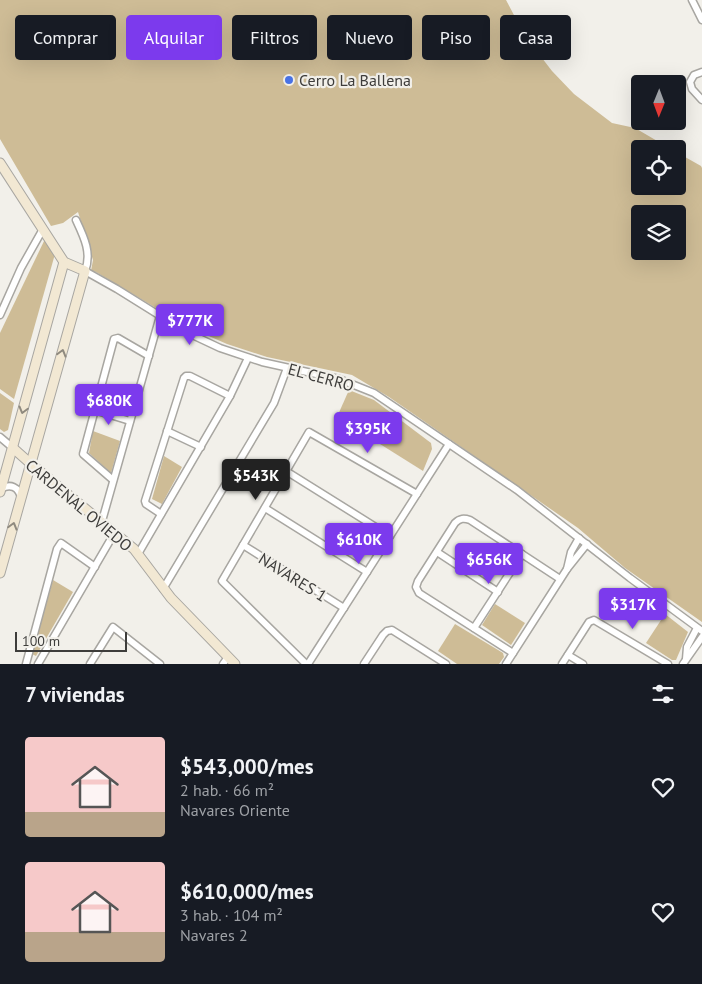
<!DOCTYPE html>
<html lang="es">
<head>
<meta charset="utf-8">
<style>
  :root { --surface:#171b24; --page:#20242c; --text:#f1f3f6; --muted:#9ea1a6; --accent:#7c3aed }
  body { margin:0; font-family:"PT Sans",sans-serif; background:var(--page); color:var(--text); height:100vh; display:flex; flex-direction:column; font-size:19px; white-space:nowrap }
  * { box-sizing:border-box; margin:0 }
  p { font-size:16px; color:var(--muted) }
  .icon { flex:none; width:28px; height:28px; fill:none; stroke:currentColor; stroke-width:2; stroke-linecap:round; stroke-linejoin:round }
  .map { position:relative; height:664px; overflow:hidden }
  .panel { display:flex; flex-direction:column; background:var(--surface); flex:1 }
  .panel>* { flex:none }
  .banner { position:absolute; left:15px; top:15px; width:672px; height:45px; display:flex; gap:10px }
  .needle { width:32px; rotate:181deg }
  .buttons { position:absolute; left:631px; top:75px; display:grid; gap:10px }
  .buttons a { display:grid; place-items:center; width:55px; height:55px; border-radius:5px; background:var(--surface); box-shadow:0 5px 20px #0002; font-size:25px }
  .scale { position:absolute; left:15px; bottom:12px; width:112px; box-sizing:border-box; padding-left:5px; border:2px solid #3e3d3b; border-top:0; font-size:14px; line-height:18px; white-space:nowrap; color:#3e3d3b; -webkit-text-stroke:4px #f2f0ea; paint-order:stroke }
  .price { position:absolute; translate:-50% -42px; padding:0 11px; border-radius:5px; background:var(--accent); color:#fff; font-size:16px; line-height:32px; filter:drop-shadow(0 1px 2px #0008) }
  .price::after { content:''; position:absolute; left:50%; top:30px; width:15px; height:11px; margin-left:-8px; background:inherit; clip-path:polygon(0 0,100% 0,50% 100%) }
  .price.current { background:#222; color:#fff }
  ul { padding:0; list-style:none }
  li { display:flex; align-items:center; gap:15px; height:125px; padding:0 25px }
  li span { display:grid; place-items:center; flex:none; width:140px; height:100px; border-radius:5px; color:#555 }
  li>.icon { margin-inline-start:auto }
  span .icon { width:60px; height:60px; fill:#fffc; stroke-width:1 }
  li b { font-size:21px }
  h2 { display:flex; justify-content:space-between; align-items:center; height:60px; padding:0 25px; font-size:21px }
  .tag { padding:0 18px; border-radius:5px; background:var(--surface); box-shadow:0 5px 20px #0002; font-size:18px; line-height:45px }
  .tag.current { background:var(--accent); color:#fff }
  .map>svg:first-child { display:block }
  .green { fill:#cebc96; fill-rule:evenodd }
  .lines { fill:none; stroke-linecap:round; stroke-linejoin:round }
  .street-casing { stroke:#a8a6a1; stroke-width:9 }
  .secondary-casing { stroke:#a8a6a1; stroke-width:11 }
  .street { stroke:#fff; stroke-width:6 }
  .secondary { stroke:#f2e8d3; stroke-width:9 }
  .oneway { stroke:#8f8a7f }
  .poi-dot { fill:#4973e6; stroke:#f2f0ea; stroke-width:2 }
  .labels { text-anchor:middle; stroke-width:4.5; stroke-linejoin:round; paint-order:stroke }
  .poi-label { font-size:16px; fill:#3e3d3b; stroke:#f2f0ea; text-anchor:start }
  .street-label { font-size:16px; fill:#3e3d3b; stroke:#f2f0ea }
</style>
</head>
<body>
<div class="map">
<svg width="702" height="664" viewBox="0 0 702 664">
  <rect width="100%" height="100%" fill="#f2f0ea"/>
  <g class="green">
    <path d="M0,0h506l19,36 27,35 22,23 38,29 23,5 36,21h-31v37h38v-33l23,13 1,2v454l-77,-54 -47,-40 -189,-131 -37,-22 -85,-18 -40,-13 -41,-18 -90,-54 -5,-1 2,-11 -15,-48 -15,11 -12,3 -51,-87zM640,214h38v37h-38z"/>
    <path d="M45,239l10,15 -41,145 -14,-10v-56z"/>
    <path d="M349,390l25,10 57,43 1,6 -9,22 -86,-54z"/>
    <path d="M0,393l14,10 -6,27 -4,2 -4,-3z"/>
    <path d="M93,431l27,10 -9,32 -22,-20z"/>
    <path d="M164,456l18,11 -20,37 -10,-5z"/>
    <path d="M53,580l20,12 -37,64 -4,-2z"/>
    <path d="M495,604l30,19 -14,22 -29,-20z"/>
    <path d="M665,614l23,18 -12,28h-4l-26,-17z"/>
    <path d="M455,624l48,29 1,4 -5,7h-42l-19,-13z"/>
  </g>
  <g class="lines">
    <g class="street-casing">
      <g id="street">
        <path d="M692,0l10,20"/>
        <path d="M702,72l-8,3 -4,7 2,7 10,11"/>
        <path d="M76,220c8,17 16,33 9,51l32,18 69,43 34,16 42,14 77,17 35,14 143,97 113,88 72,53"/>
        <path d="M0,315l21,-47 22,-39"/>
        <path d="M94,410l36,11"/>
        <path d="M167,431l34,16"/>
        <path d="M0,437l13,11"/>
        <path d="M286,471l104,65"/>
        <path d="M113,480l-30,-26 31,-115 4,-1 31,18"/>
        <path d="M1,489c9,-6 18,-2 20,9"/>
        <path d="M265,508l102,64"/>
        <path d="M161,514l-15,-10 -1,-3 39,-123 2,-2h4l40,20"/>
        <path d="M102,521l58,-205"/>
        <path d="M243,545l101,63"/>
        <path d="M437,552l61,40"/>
        <path d="M138,554l92,-158 18,-38"/>
        <path d="M567,569l4,-17 8,-14"/>
        <path d="M163,589l111,-186 13,-35"/>
        <path d="M474,628l48,-74"/>
        <path d="M513,653l-94,-60 -3,-6 2,-6 37,-58c5,-5 9,-5 15,-3l90,59"/>
        <path d="M568,655l15,9"/>
        <path d="M686,659l1,-12 10,-19"/>
        <path d="M26,664l31,-115 4,-6 34,24"/>
        <path d="M38,664l77,-132"/>
        <path d="M90,664l23,-37 47,37"/>
        <path d="M223,664l5,-7"/>
        <path d="M306,664l-84,-83 87,-149 108,62"/>
        <path d="M308,664l141,-220"/>
        <path d="M364,664l19,-29 4,-4 5,-1 54,34"/>
        <path d="M506,664l61,-95 20,-25"/>
        <path d="M562,664l27,-42 5,-2 74,44"/>
        <path d="M683,664l19,-27"/>
      </g>
    </g>
    <g class="secondary-casing">
      <g id="secondary">
        <path d="M0,163l64,99 21,9 -85,302"/>
        <path d="M13,448l18,16 103,85 37,49 64,66"/>
        <path d="M0,492l64,-230"/>
      </g>
    </g>
    <use href="#street" class="street"/>
    <use href="#secondary" class="secondary"/>
  </g>
  <defs><path id="oneway-chevron" d="M-2-3.5L2.5 0L-2 3.5" fill="none" stroke-width="1.6" stroke-linecap="round" stroke-linejoin="round" transform="scale(1.25)"/></defs>
  <g class="oneway">
    <use href="#oneway-chevron" transform="translate(62 353) rotate(-74)"/>
    <use href="#oneway-chevron" transform="translate(23 410) rotate(105)"/>
    <use href="#oneway-chevron" transform="translate(13 526) rotate(-74)"/>
  </g>
  <circle class="poi-dot" cx="289" cy="80" r="5"/>
  <g class="labels">
    <g class="poi-label">
      <text x="299" y="86">Cerro La Ballena</text>
    </g>
    <g class="street-label">
      <text transform="translate(321 377) rotate(15)" y="6">EL CERRO</text>
      <text transform="translate(79 505) rotate(40)" y="6">CARDENAL OVIEDO</text>
      <text transform="translate(293 577) rotate(32)" y="6">NAVARES 1</text>
    </g>
  </g>
</svg>
<div class="buttons">
<a><svg class="needle" viewBox="-14 -14 28 28"><path d="M0-13l5 13h-10z" fill="#e53935"/><path d="M0 13l5-13h-10z" fill="#9ea1a6"/></svg></a>
<a><svg class="icon" aria-label="locate" viewBox="0 0 24 24"><circle cx="12" cy="12" r="6"/><path d="M12 2v4M12 18v4M2 12h4M18 12h4"/></svg></a>
<a><svg class="icon" aria-label="layers" viewBox="0 0 24 24"><path d="M12 4l9 5-9 5-9-5zM3 14l9 5 9-5"/></svg></a>
</div>
<div class="scale">100 m</div>
<b class="price" style="left:190px;top:346px">$777K</b>
<b class="price" style="left:109px;top:426px">$680K</b>
<b class="price" style="left:368px;top:454px">$395K</b>
<b class="price current" style="left:256px;top:501px">$543K</b>
<b class="price" style="left:359px;top:565px">$610K</b>
<b class="price" style="left:489px;top:585px">$656K</b>
<b class="price" style="left:633px;top:630px">$317K</b>
<div class="banner">
<a class="tag">Comprar</a>
<a class="tag current">Alquilar</a>
<a class="tag">Filtros</a>
<a class="tag">Nuevo</a>
<a class="tag">Piso</a>
<a class="tag">Casa</a>
</div>
</div>
<section class="panel">
<h2>7 viviendas<svg class="icon" aria-label="filters" viewBox="0 0 24 24"><path d="M4 7h16M4 17h16"/><circle cx="9" cy="7" r="2"/><circle cx="15" cy="17" r="2"/></svg></h2>
<ul>
<li><span style="background:linear-gradient(#f6c9c9 75%,#b9a48a 0)"><svg class="icon" aria-label="home" viewBox="0 0 24 24"><path d="M3 11l9-7 9 7M6 9v11h12V9"/></svg></span><div><b>$543,000/mes</b><p>2 hab. · 66 m²</p><p>Navares Oriente</p></div><svg class="icon" aria-label="heart" viewBox="0 0 24 24"><path d="M12 20l-8-8c-3-5 5-10 8-4 3-6 11-1 8 4z"/></svg></li>
<li><span style="background:linear-gradient(#f6c9c9 70%,#b9a48a 0)"><svg class="icon" aria-label="home" viewBox="0 0 24 24"><path d="M3 11l9-7 9 7M6 9v11h12V9"/></svg></span><div><b>$610,000/mes</b><p>3 hab. · 104 m²</p><p>Navares 2</p></div><svg class="icon" aria-label="heart" viewBox="0 0 24 24"><path d="M12 20l-8-8c-3-5 5-10 8-4 3-6 11-1 8 4z"/></svg></li>
</ul>
</section>
</body>
</html>
